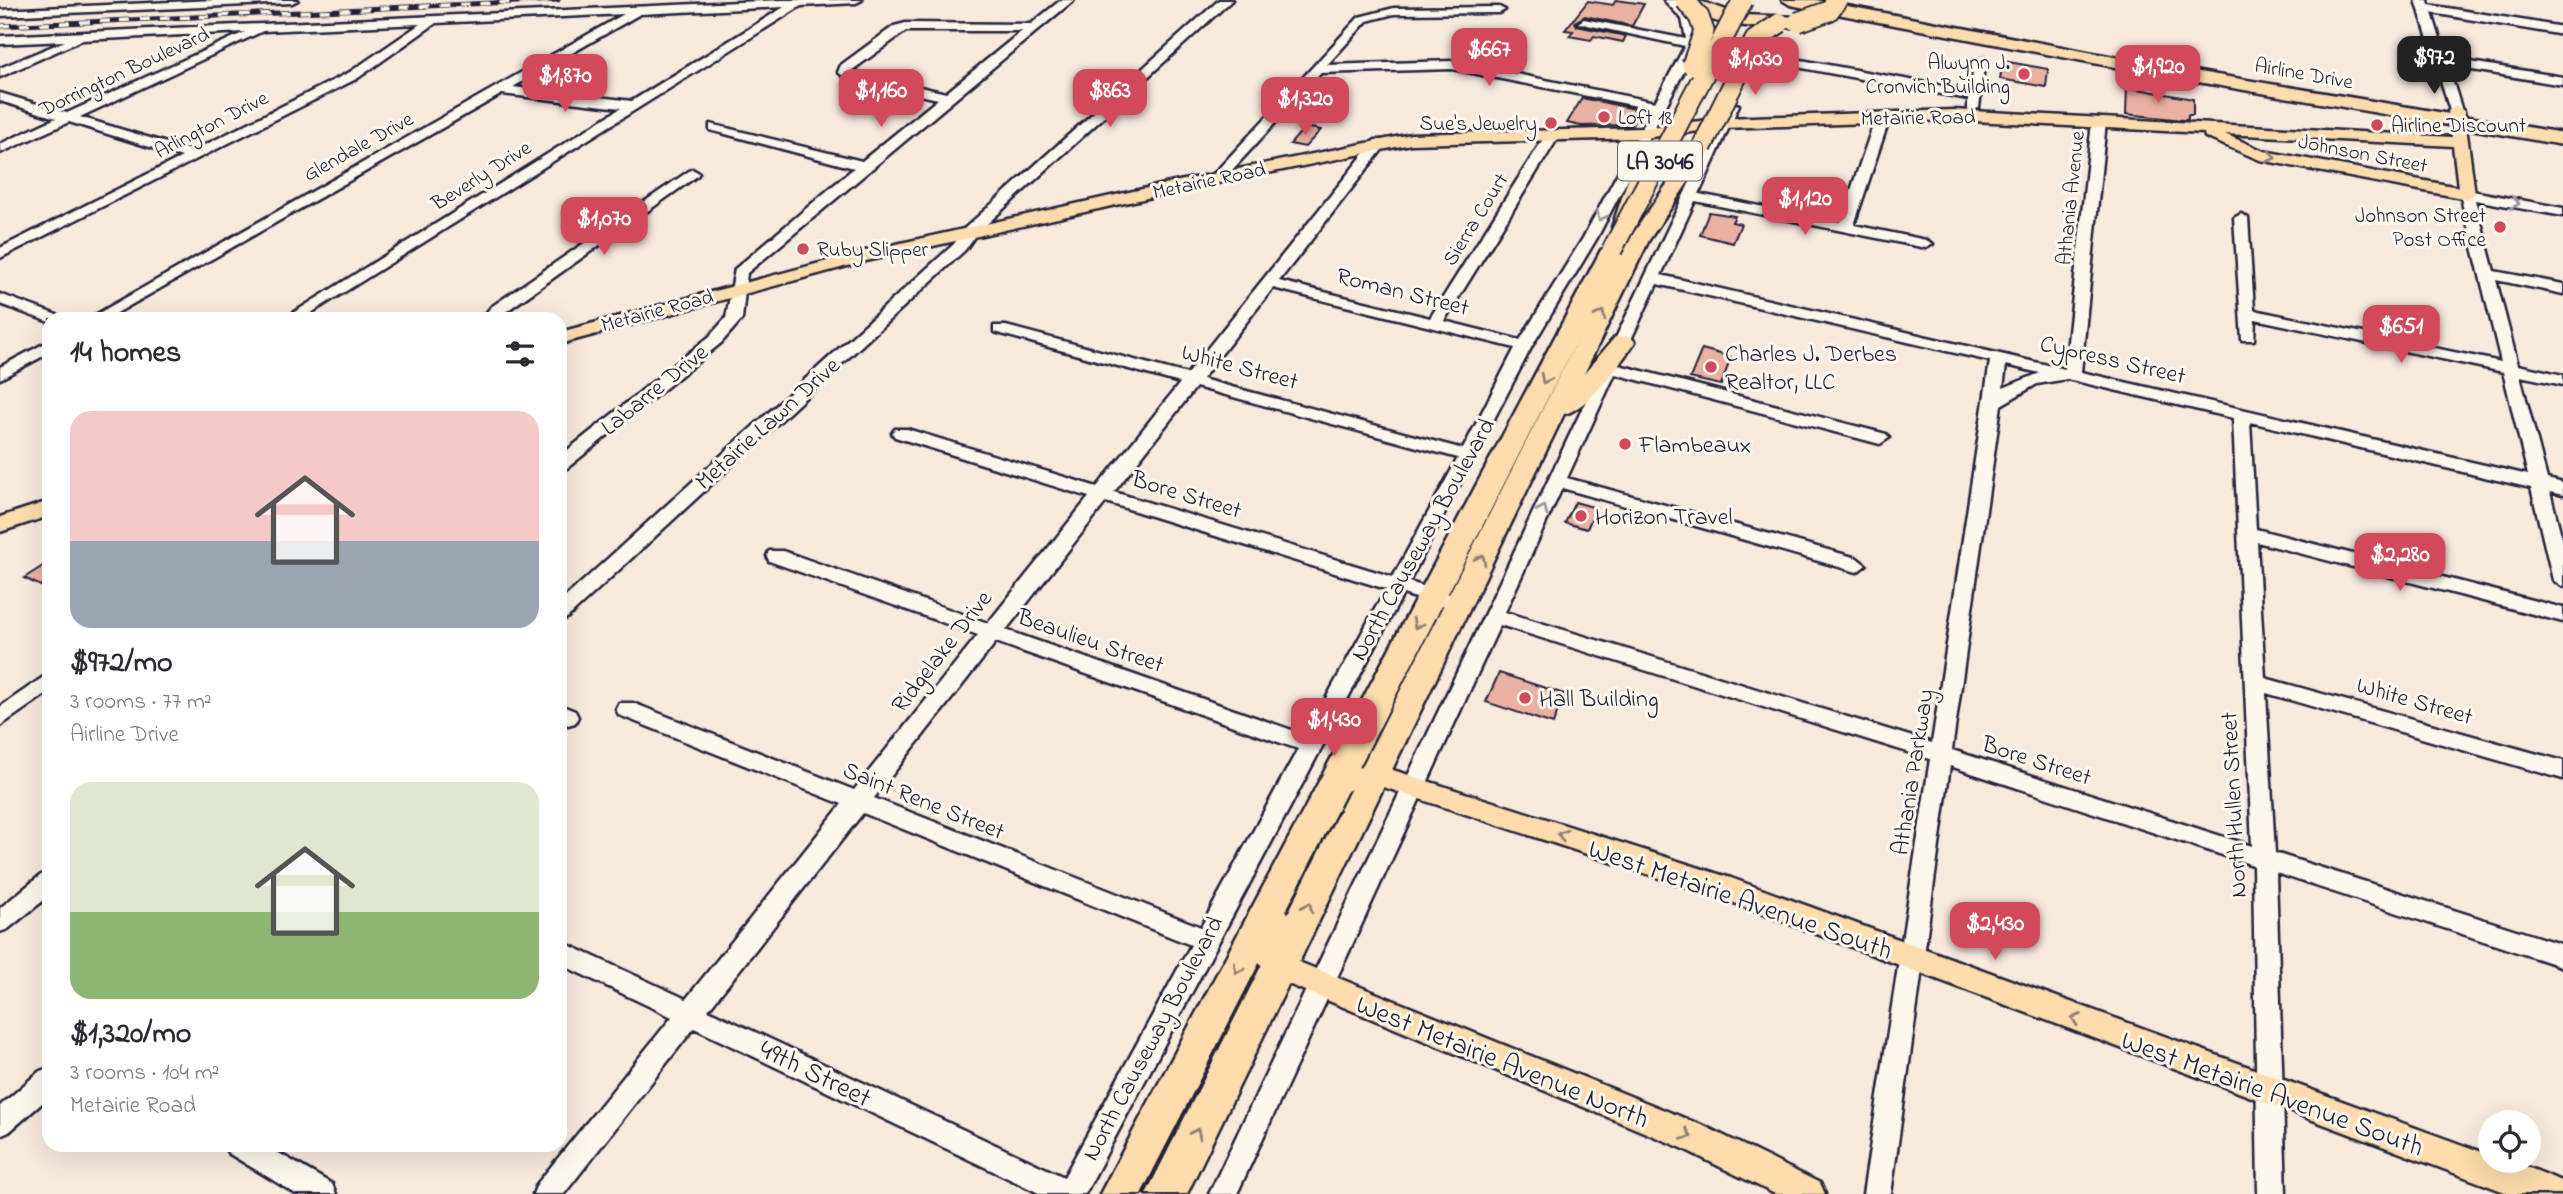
<!DOCTYPE html>
<html lang="en">
<head>
<meta charset="utf-8">
<style>
  :root { --surface:#fff; --page:#f7f7f7; --text:#2b2b33; --muted:#7c7c81; --accent:#d1495b }
  body { margin:0; font-family:"Indie Flower",sans-serif; background:var(--page); color:var(--text); height:100vh; display:flex; flex-direction:column; font-size:26px; white-space:nowrap }
  * { box-sizing:border-box; margin:0 }
  p { font-size:23px; color:var(--muted) }
  .icon { flex:none; width:38px; height:38px; fill:none; stroke:currentColor; stroke-width:2; stroke-linecap:round; stroke-linejoin:round }
  .map { position:relative; flex:1; overflow:hidden }
  .panel { position:absolute; left:42px; top:312px; width:525px; height:840px; display:flex; flex-direction:column; background:var(--surface); border-radius:21px; box-shadow:0 7px 28px #0002 }
  .panel>* { flex:none }
  .buttons { position:absolute; left:2478px; top:1110px; display:grid; gap:14px }
  .buttons a { display:grid; place-items:center; width:63px; height:63px; border-radius:50%; background:var(--surface); box-shadow:0 7px 28px #0002; font-size:35px }
  .price { position:absolute; translate:-50% -60px; padding:0 16px; border-radius:14px; background:var(--accent); color:#fff; font-size:23px; line-height:46px; filter:drop-shadow(0 2px 4px #0008) }
  .price::after { content:''; position:absolute; left:50%; top:42px; width:21px; height:16px; margin-left:-10px; background:inherit; clip-path:polygon(0 0,100% 0,50% 100%) }
  .price.selected { background:#222; color:#fff }
  ul { padding:0; list-style:none }
  li { display:grid; align-content:center; gap:14px; height:371px; padding:0 28px }
  li span { display:grid; place-items:center; height:217px; border-radius:21px; color:#555 }
  li>.icon { margin-inline-start:auto }
  span .icon { width:126px; height:126px; fill:#fffc; stroke-width:1 }
  li b { font-size:30px }
  h2 { display:flex; justify-content:space-between; align-items:center; height:84px; padding:0 28px; font-size:30px }
  .map>svg:first-child { display:block }
  .building { fill:#eab1a3; stroke:#22223b; stroke-width:2 }
  .lines { fill:none; stroke-linecap:round; stroke-linejoin:round }
  .minor-casing { stroke:#22223b; stroke-width:5 }
  .major-casing { stroke:#22223b; stroke-width:5 }
  .highway-casing { stroke:#22223b; stroke-width:5 }
  .minor { fill:#fbf7ec; fill-rule:evenodd }
  .major { fill:#fcdcac; fill-rule:evenodd }
  .highway { fill:#fcdcac; fill-rule:evenodd }
  .rail-casing { stroke:#22223b; stroke-width:5 }
  .rail { stroke:#fbf7ec; stroke-width:3.5; stroke-dasharray:10; stroke-linecap:butt }
  .highway-bridge-casing { stroke:#22223b; stroke-width:23; stroke-linecap:butt }
  .highway-bridge { stroke:#fcdcac; stroke-width:19 }
  .oneway { stroke:#8f7f74 }
  .oneway2 { stroke:#99979c }
  .poi-dot { fill:#d1495b; stroke:#fbf7ec; stroke-width:2.5 }
  .labels { text-anchor:middle; stroke-width:6; stroke-linejoin:round; paint-order:stroke }
  .far-poi-label { font-size:21px; fill:#22223b; stroke:#fbf7ec; text-anchor:end }
  .far-street-label { font-size:21px; fill:#22223b; stroke:#fbf7ec }
  .shield { fill:#fbf7ec; stroke:#636270; stroke-width:2 }
  .shield-label { font-size:23px; font-weight:bold; fill:#22223b }
  .street-label { font-size:24px; fill:#22223b; stroke:#fbf7ec }
  .poi-label { font-size:24px; fill:#22223b; stroke:#fbf7ec; text-anchor:start }
  .near-street-label { font-size:28px; fill:#22223b; stroke:#fbf7ec }
</style>
</head>
<body>
<div class="map">
<svg width="2563" height="1194" viewBox="0 0 2563 1194">
  <rect width="100%" height="100%" fill="#f8e9dd"/>
  <filter id="ink" filterUnits="userSpaceOnUse"><feTurbulence type="fractalNoise" baseFrequency=".0143" numOctaves="2"/><feDisplacementMap in="SourceGraphic" scale="14" xChannelSelector="R" yChannelSelector="G"/><feConvolveMatrix kernelMatrix="1 2 1 2 8 2 1 2 1" color-interpolation-filters="sRGB"/></filter>
  <g filter="url(#ink)">
    <g class="building">
      <path d="M1616,0l28,4 -12,22 -47,-10 -10,6 2,4 49,10 -3,6 -29,-6 -3,4 -22,-4 4,-5 -8,-1 23,-29 25,4z"/>
      <path d="M2003,61l45,8 -2,18 -46,-8z"/>
      <path d="M2127,87l66,12v16h-5v4l-5,1 -57,-6z"/>
      <path d="M1582,98l58,12 -8,15 -51,1 -14,-3z"/>
      <path d="M1305,127l16,3 -16,17 -15,-3z"/>
      <path d="M1709,212l26,4 -3,6 9,2 -8,19 -33,-8z"/>
      <path d="M1702,349l29,8 -10,28 -31,-7z"/>
      <path d="M1575,502l21,6 -9,21 -22,-6z"/>
      <path d="M49,562v28l-25,-12z"/>
      <path d="M1499,673l65,21 -11,30 -67,-22z"/>
    </g>
    <g class="lines">
      <g class="minor-casing">
        <g id="minor">
          <path d="M214,0h84l-6,3 -292,13v-6z"/>
          <path d="M782,0h80l-6,3 -55,3 -498,312h-18l336,-210 -119,-14 -394,224h-18l534,-304 -188,9 -78,55 -358,180v-10l182,-91 -113,-35 -69,31v-9l56,-26 -56,-17v-8l67,20 178,-81 -163,8 -82,37v-9l65,-27 -65,3v-8zM784,7l-152,94 -119,-14 127,-73zM420,24l-70,48 -157,79 -113,-34 183,-86z"/>
          <path d="M1061,0h13l-327,273 -5,46 -21,24 -155,126 -6,2v-15l149,-119 17,-19 9,-49 119,-101 -144,-38v-6l152,37 76,-62 -91,-20 -9,-7 3,-7 53,-39 12,-3 125,1zM906,31h116l-76,62 -95,-22z"/>
          <path d="M1219,0h13l-256,234 -11,16 -398,368 -7,2v-18l394,-358 11,-16z"/>
          <path d="M1664,0h13c14,11 22,23 21,41l272,50 5,-30 10,-3 -6,50 -11,3v-12l-272,-51 -99,190 -65,108 -123,236 40,12 3,5 -10,7 -39,-12 -318,600h-44l-347,-166 -130,166h-31l4,-10 135,-167 -112,-53v-23l126,58 156,-195 -223,-89 -3,-6 3,-6h14l221,87 124,-155 -209,-74 -2,-5 2,-5h14l205,72 101,-126 -194,-60 -3,-4 3,-4h12l190,58 83,-104 -186,-51v-6h12l181,48 188,-234h10v6l-106,135 151,37 115,-182 7,-4 7,4 -115,185 76,19 63,-102 69,-129 -200,-40 -131,4 -99,108 -12,-3 149,-161 35,-9 105,-1 6,3 -6,3 -105,1 -27,7 -40,44 125,-4 203,41 30,-56 -107,-23 6,-4 102,20 -4,-20zM1273,288l242,60 -52,101 -261,-70zM1196,387l262,71 -65,119 -279,-85zM1106,502l280,87 -80,146 -300,-105zM996,642l302,107 -97,178 -327,-129zM863,813l328,132 -127,232 -356,-167z"/>
          <path d="M2416,0h12l1,5 134,22v8l-131,-22 14,45 117,19v8l-115,-19 14,45 -11,3z"/>
          <path d="M1728,102l11,3 -40,89 141,28 36,-105 7,-4 7,4 -36,108 72,15 7,4 -7,4 -231,-47 -34,74 404,94 27,-247 7,-4 7,4 -25,250 447,103 -25,-103 -248,-53 -1,21h-12l-8,-122 7,-4 7,4 6,92 247,52 -41,-168 7,-4 96,18v8l-88,-16 19,71 69,13v10l-67,-14 22,85 45,10v10l-43,-9 27,103 16,4v12l-13,-3 13,51v44l-10,-7 -22,-92 -281,-66 6,107 307,79v14l-306,-80 8,136 298,83v18l-297,-86 9,160 288,92v22l-287,-94 10,321h-28l-5,-329 -303,-99 -59,428h-28l67,-435 -430,-134 -263,569h-28zM1657,284l333,77 -58,382 -427,-131 57,-124 295,84 9,-7 -9,-7 -290,-80 48,-104 265,70 9,-6 -3,-4 -267,-69zM2006,365l34,8 -37,15zM2067,379l166,39 19,428 -300,-96 49,-345 36,-21z"/>
          <path d="M692,169l7,4 -2,3 -200,142h-15l9,-11z"/>
          <path d="M0,294l57,21 2,3h-10v4l-49,-18z"/>
          <path d="M49,341v12l-49,26v-12z"/>
          <path d="M49,673v19l-49,34v-19z"/>
          <path d="M560,705l15,6 3,6 -3,6 -7,2 -8,-3z"/>
          <path d="M49,872v24l-41,33 -8,3v-24l41,-33z"/>
          <path d="M49,1068v29l-40,35 -9,4v-30l40,-35z"/>
          <path d="M224,1144h39l69,40 4,10h-40l-68,-41z"/>
        </g>
      </g>
      <g class="major-casing">
        <g id="major">
          <path d="M2456,106l8,5 11,83 -8,5 -207,-39 -55,-23 -1,-4 -251,-13 -229,8 -81,10 -232,6 -237,48 -308,69 -306,83v-12l305,-81 309,-69 237,-48 232,-6 81,-10 229,-8 499,27 -4,-26zM2225,134l228,12 5,41 -194,-36z"/>
          <path d="M49,501v15l-49,16v-15z"/>
          <path d="M1374,764l357,114 759,277v5c25,0 50,12 73,22v12h-53l-784,-294 -352,-116c-7,2 -19,2 -25,6 -11,7 -10,15 -26,9l-4,-7 13,-18z"/>
          <path d="M1274,902l10,3 4,9 -5,38 6,6 415,168 116,57 5,11h-50l-93,-46 -413,-172c-19,-21 -17,-46 -5,-71z"/>
        </g>
      </g>
      <g class="highway-casing">
        <g id="highway">
          <path d="M1677,0h20l44,15 60,2 9,5 -9,5c-35,1 -100,2 -124,-27z"/>
          <path d="M1782,0h34l330,63 417,70v12l-417,-72 -356,-68z"/>
          <path d="M1702,141l10,6 -63,93 -65,134 31,-37h16l4,5c-14,20 -48,68 -71,72l-377,780h-41l435,-861 -440,861h-41l501,-944 11,-6 10,6 73,-107z"/>
          <path d="M1647,147l10,6 -25,74 -10,6 -7,-2 -3,-4 25,-74z"/>
        </g>
      </g>
      <use href="#minor" class="minor"/>
      <use href="#major" class="major"/>
      <use href="#highway" class="highway"/>
      <g class="rail-casing">
        <path id="rail" d="M0,26l558,-26"/>
      </g>
      <use href="#rail" class="rail"/>
      <g class="highway-bridge-casing">
        <g id="highway-bridge">
          <path d="M1685,0l14,17 5,14 -12,34"/>
          <path d="M1798,22l31,-11 8,-11"/>
          <path d="M1702,147l53,-107 25,-17"/>
          <path d="M1612,250l131,-250"/>
        </g>
      </g>
      <use href="#highway-bridge" class="highway-bridge"/>
    </g>
    <defs><path id="oneway-chevron" d="M-2-3.5L2.5 0L-2 3.5" fill="none" stroke-width="1.6" stroke-linecap="round" stroke-linejoin="round" transform="scale(1.75)"/></defs>
    <g class="oneway">
      <use href="#oneway-chevron" transform="translate(2271 157) rotate(12)"/>
      <use href="#oneway-chevron" transform="translate(1601 315) rotate(-64)"/>
      <use href="#oneway-chevron" transform="translate(1545 379) rotate(117)"/>
      <use href="#oneway-chevron" transform="translate(1481 559) rotate(-64)"/>
      <use href="#oneway-chevron" transform="translate(1417 624) rotate(118)"/>
      <use href="#oneway-chevron" transform="translate(1562 835) rotate(-161)"/>
      <use href="#oneway-chevron" transform="translate(1308 907) rotate(-64)"/>
      <use href="#oneway-chevron" transform="translate(1238 969) rotate(118)"/>
      <use href="#oneway-chevron" transform="translate(2076 1019) rotate(-160)"/>
      <use href="#oneway-chevron" transform="translate(1196 1133) rotate(-64)"/>
      <use href="#oneway-chevron" transform="translate(1687 1135) rotate(23)"/>
    </g>
    <g class="oneway2">
      <use href="#oneway-chevron" transform="translate(2515 203) rotate(10)"/>
      <use href="#oneway-chevron" transform="translate(1601 216) rotate(117)"/>
      <use href="#oneway-chevron" transform="translate(1543 510) rotate(-65)"/>
    </g>
  </g>
  <g class="poi-dot">
    <circle cx="2024" cy="74" r="7"/>
    <circle cx="1604" cy="117" r="7"/>
    <circle cx="1551" cy="123" r="7"/>
    <circle cx="2377" cy="125" r="7"/>
    <circle cx="2500" cy="227" r="7"/>
    <circle cx="803" cy="249" r="7"/>
    <circle cx="1711" cy="367" r="7"/>
    <circle cx="1625" cy="444" r="7"/>
    <circle cx="1581" cy="516" r="7"/>
    <circle cx="1525" cy="698" r="7"/>
  </g>
  <g class="labels">
    <g class="far-poi-label">
      <text x="2010" y="69">Alwynn J.<tspan x="2010" dy="24">Cronvich Building</tspan></text>
      <text x="1618" y="124" text-anchor="start">Loft 18</text>
      <text x="1537" y="130">Sue's Jewelry</text>
      <text x="2391" y="132" text-anchor="start">Airline Discount</text>
      <text x="2486" y="222">Johnson Street<tspan x="2486" dy="24">Post Office</tspan></text>
      <text x="817" y="256" text-anchor="start">Ruby Slipper</text>
    </g>
    <g class="far-street-label">
      <text transform="translate(124 71) rotate(-25)" y="7">Dorrington Boulevard</text>
      <text transform="translate(2304 73) rotate(10)" y="7">Airline Drive</text>
      <text transform="translate(1918 117) rotate(-1)" y="7">Metairie Road</text>
      <text transform="translate(211 124) rotate(-27)" y="7">Arlington Drive</text>
      <text transform="translate(358 146) rotate(-29)" y="7">Glendale Drive</text>
      <text transform="translate(2363 153) rotate(11)" y="7">Johnson Street</text>
      <text transform="translate(481 175) rotate(-32)" y="7">Beverly Drive</text>
      <text transform="translate(1209 180) rotate(-12)" y="7">Metairie Road</text>
      <text transform="translate(2070 198) rotate(-84)" y="7">Athania Avenue</text>
      <text transform="translate(1475 219) rotate(-58)" y="7">Sierra Court</text>
      <text transform="translate(657 310) rotate(-15)" y="7">Metairie Road</text>
    </g>
    <rect class="shield" x="1618" y="141.5" width="84" height="39" rx="5"/>
    <g class="shield-label">
      <text x="1660" y="169">LA 3046</text>
    </g>
    <g class="street-label">
      <text transform="translate(1403 291) rotate(14)" y="8">Roman Street</text>
      <text transform="translate(2113 359) rotate(13)" y="8">Cypress Street</text>
      <text transform="translate(1240 366) rotate(15)" y="8">White Street</text>
      <text transform="translate(654 389) rotate(-39)" y="8">Labarre Drive</text>
      <text transform="translate(767 423) rotate(-42)" y="8">Metairie Lawn Drive</text>
      <text transform="translate(1187 494) rotate(17)" y="8">Bore Street</text>
      <text transform="translate(1422 539) rotate(-61)" y="8">North Causeway Boulevard</text>
      <text transform="translate(1091 640) rotate(19)" y="8">Beaulieu Street</text>
      <text transform="translate(941 651) rotate(-52)" y="8">Ridgelake Drive</text>
      <text transform="translate(2415 700) rotate(16)" y="8">White Street</text>
      <text transform="translate(2037 760) rotate(18)" y="8">Bore Street</text>
      <text transform="translate(1912 772) rotate(-81)" y="8">Athania Parkway</text>
      <text transform="translate(924 800) rotate(22)" y="8">Saint Rene Street</text>
      <text transform="translate(2233 805) rotate(-93)" y="8">North Hullen Street</text>
      <text transform="translate(1152 1038) rotate(-62)" y="8">North Causeway Boulevard</text>
    </g>
    <g class="poi-label">
      <text x="1725" y="361">Charles J. Derbes<tspan x="1725" dy="28">Realtor, LLC</tspan></text>
      <text x="1639" y="452">Flambeaux</text>
      <text x="1595" y="524">Horizon Travel</text>
      <text x="1539" y="706">Hall Building</text>
    </g>
    <g class="near-street-label">
      <text transform="translate(1741 898) rotate(19)" y="10">West Metairie Avenue South</text>
      <text transform="translate(1503 1060) rotate(22)" y="10">West Metairie Avenue North</text>
      <text transform="translate(816 1072) rotate(26)" y="10">49th Street</text>
      <text transform="translate(2273 1092) rotate(20)" y="10">West Metairie Avenue South</text>
    </g>
  </g>
</svg>
<div class="buttons">
<a><svg class="icon" aria-label="locate" viewBox="0 0 24 24"><circle cx="12" cy="12" r="6"/><path d="M12 2v4M12 18v4M2 12h4M18 12h4"/></svg></a>
</div>
<b class="price" style="left:1489px;top:88px">$667</b>
<b class="price selected" style="left:2434px;top:96px">$972</b>
<b class="price" style="left:1755px;top:97px">$1,030</b>
<b class="price" style="left:2158px;top:105px">$1,920</b>
<b class="price" style="left:565px;top:114px">$1,870</b>
<b class="price" style="left:881px;top:129px">$1,160</b>
<b class="price" style="left:1110px;top:129px">$863</b>
<b class="price" style="left:1305px;top:137px">$1,320</b>
<b class="price" style="left:1805px;top:237px">$1,120</b>
<b class="price" style="left:604px;top:257px">$1,070</b>
<b class="price" style="left:2401px;top:365px">$651</b>
<b class="price" style="left:2400px;top:593px">$2,280</b>
<b class="price" style="left:1334px;top:758px">$1,430</b>
<b class="price" style="left:1995px;top:962px">$2,430</b>
<section class="panel">
<h2>14 homes<svg class="icon" aria-label="filters" viewBox="0 0 24 24"><path d="M4 7h16M4 17h16"/><circle cx="9" cy="7" r="2"/><circle cx="15" cy="17" r="2"/></svg></h2>
<ul>
<li><span style="background:linear-gradient(#f6c9c9 60%,#9aa5b1 0)"><svg class="icon" aria-label="home" viewBox="0 0 24 24"><path d="M3 11l9-7 9 7M6 9v11h12V9"/></svg></span><div><b>$972/mo</b><p>3 rooms · 77 m²</p><p>Airline Drive</p></div></li>
<li><span style="background:linear-gradient(#dfe7d0 60%,#8fb573 0)"><svg class="icon" aria-label="home" viewBox="0 0 24 24"><path d="M3 11l9-7 9 7M6 9v11h12V9"/></svg></span><div><b>$1,320/mo</b><p>3 rooms · 104 m²</p><p>Metairie Road</p></div></li>
</ul>
</section>
</div>
</body>
</html>
